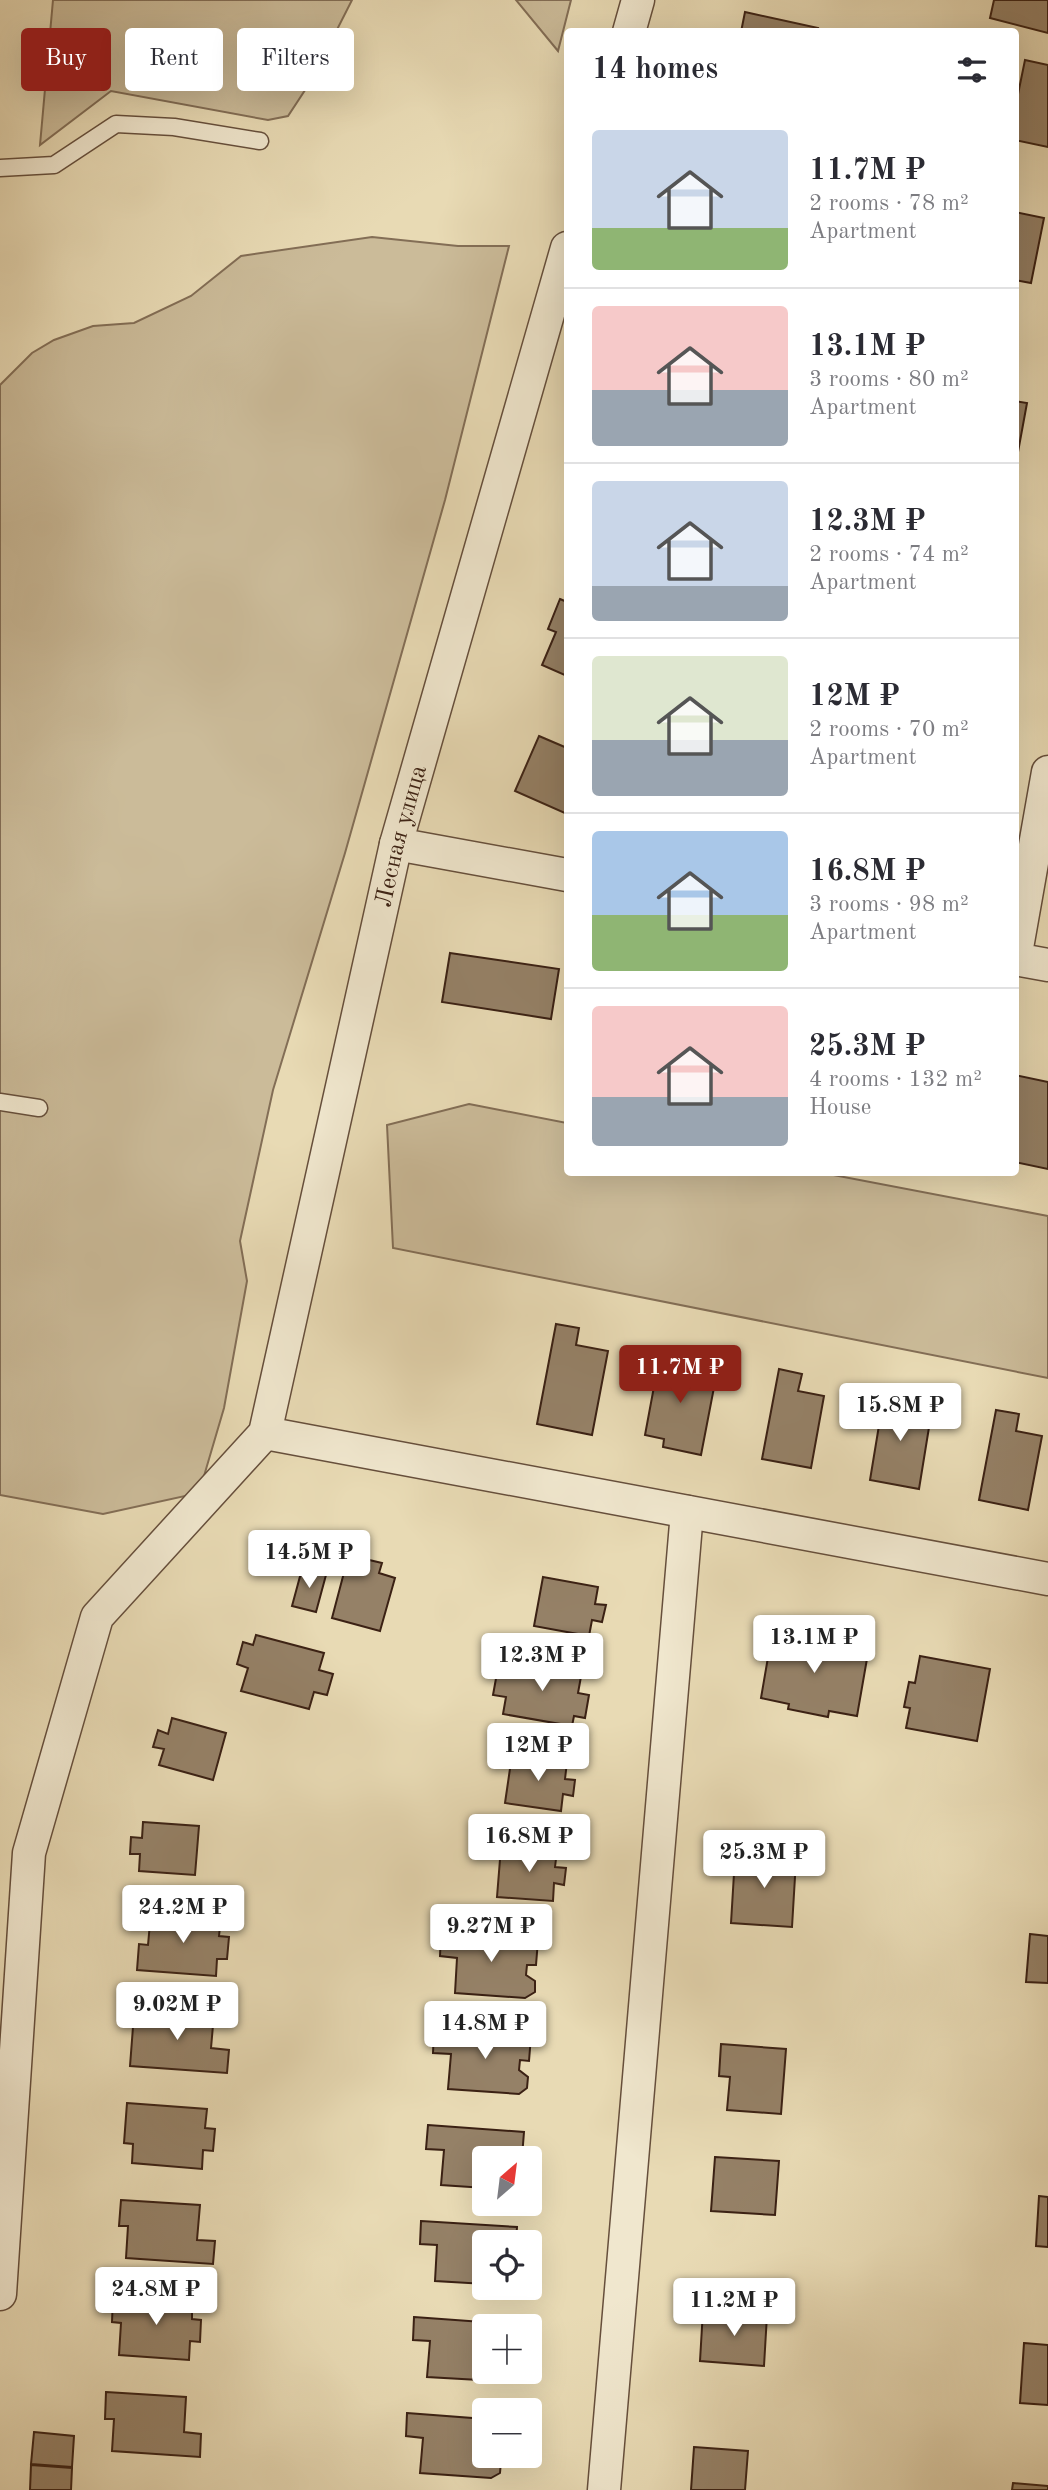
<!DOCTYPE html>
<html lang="en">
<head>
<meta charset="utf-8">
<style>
  :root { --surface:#fff; --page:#f2f2f3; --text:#2b2b33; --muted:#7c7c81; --line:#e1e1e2; --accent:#8f2418 }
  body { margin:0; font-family:"Old Standard TT",serif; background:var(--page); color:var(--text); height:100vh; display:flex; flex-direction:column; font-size:26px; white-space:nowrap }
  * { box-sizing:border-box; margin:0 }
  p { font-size:23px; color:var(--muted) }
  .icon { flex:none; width:38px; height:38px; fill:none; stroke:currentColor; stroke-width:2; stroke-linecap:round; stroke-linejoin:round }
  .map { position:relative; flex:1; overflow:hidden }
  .drawer { position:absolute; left:564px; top:28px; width:455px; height:1148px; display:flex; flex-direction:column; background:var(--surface); border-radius:7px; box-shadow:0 7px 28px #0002 }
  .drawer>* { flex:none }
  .top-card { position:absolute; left:21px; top:28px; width:438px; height:63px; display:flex; gap:14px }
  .needle { width:46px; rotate:28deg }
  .controls { position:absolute; left:472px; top:2146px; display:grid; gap:14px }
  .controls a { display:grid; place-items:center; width:70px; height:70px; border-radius:7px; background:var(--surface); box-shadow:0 7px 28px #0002; font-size:35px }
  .price { position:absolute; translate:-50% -60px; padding:0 16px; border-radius:7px; background:#fff; color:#222; font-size:23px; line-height:46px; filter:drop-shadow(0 2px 4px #0008) }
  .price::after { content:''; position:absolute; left:50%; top:42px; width:21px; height:16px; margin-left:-10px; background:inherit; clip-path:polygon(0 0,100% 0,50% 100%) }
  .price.selected { background:var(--accent); color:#fff }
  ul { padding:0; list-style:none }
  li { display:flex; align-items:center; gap:21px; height:175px; padding:0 28px }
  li+li { border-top:2px solid var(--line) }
  li span { display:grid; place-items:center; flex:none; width:196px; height:140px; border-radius:7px; color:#555 }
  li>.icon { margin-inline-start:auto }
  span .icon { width:84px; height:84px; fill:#fffc; stroke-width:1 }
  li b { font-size:30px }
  h2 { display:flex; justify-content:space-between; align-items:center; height:84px; padding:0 28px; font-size:30px }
  .chip { padding:0 24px; border-radius:7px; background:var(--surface); box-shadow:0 7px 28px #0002; font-size:24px; line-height:63px }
  .chip.selected { background:var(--accent); color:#fff }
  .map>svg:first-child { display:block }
  .green { fill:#cbbb99; stroke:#836e56; stroke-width:2 }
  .building { fill:#958167; stroke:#3b2114; stroke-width:2 }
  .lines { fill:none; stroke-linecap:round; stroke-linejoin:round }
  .lane-casing { stroke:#664f3c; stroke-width:19 }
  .street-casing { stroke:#664f3c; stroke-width:35 }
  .lane { stroke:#f0e7ce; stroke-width:16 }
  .street { stroke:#f0e7ce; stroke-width:32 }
  .labels { text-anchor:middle; stroke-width:7; stroke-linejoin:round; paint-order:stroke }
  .street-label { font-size:24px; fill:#3b2114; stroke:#f0e7ce }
</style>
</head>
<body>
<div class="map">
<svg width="1048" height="2490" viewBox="0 0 1048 2490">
  <rect width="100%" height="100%" fill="#e8dab4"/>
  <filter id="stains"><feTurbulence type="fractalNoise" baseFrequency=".00286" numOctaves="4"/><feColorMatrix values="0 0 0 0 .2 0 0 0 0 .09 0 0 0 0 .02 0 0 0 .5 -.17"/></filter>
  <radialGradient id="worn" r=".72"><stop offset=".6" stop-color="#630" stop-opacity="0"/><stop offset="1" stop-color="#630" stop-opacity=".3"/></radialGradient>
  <g class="green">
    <path d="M53,0h299l-41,81 -23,35 -20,4 -157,-29 -71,54z"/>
    <path d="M516,0h55l-13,51z"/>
    <path d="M372,237l86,9h51l-64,254 -100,353 -72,237 -33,151 7,40 -23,127 -25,85 -96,21 -103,-19v-1110l32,-32 22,-13 39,-14 41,-3 57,-27 50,-40z"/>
    <path d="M469,1104l98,19v49l256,1 225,43v162l-655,-130 -6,-123z"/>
  </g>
  <g class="building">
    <path d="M994,0h54v33l-58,-15z"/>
    <path d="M745,12l73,16 -1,4h-76z"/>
    <path d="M1025,60l23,5v82l-33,-7v-31z"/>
    <path d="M1015,212l29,6 -13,65 -16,-3z"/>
    <path d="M1015,401l12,2 -11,60 -1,-1z"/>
    <path d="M560,599l7,3v74l-25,-11 14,-33 -8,-3z"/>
    <path d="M539,736l28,12v66l-52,-23z"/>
    <path d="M450,953l109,16 -8,50 -109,-17z"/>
    <path d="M1015,1075l33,7v87l-33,-7z"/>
    <path d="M556,1324l23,4 -3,17 32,6 -16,84 -55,-11z"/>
    <path d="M661,1349l23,4 -3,17 35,7 -15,78 -38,-8 1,-8 -19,-4z"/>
    <path d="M779,1369l23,5 -4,17 26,5 -13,72 -49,-9z"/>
    <path d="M885,1389l23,4 -3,18 26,4 -12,74 -49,-9z"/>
    <path d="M996,1410l23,4 -3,17 26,5 -14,74 -49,-10z"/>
    <path d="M365,1559l17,4 -3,10 16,5 -15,53 -48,-13 14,-53 16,4z"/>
    <path d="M302,1569l24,6 -10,37 -24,-6z"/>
    <path d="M543,1577l55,10 -3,17 11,1 -4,17 -10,-2 -3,16 -55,-10z"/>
    <path d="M772,1634l29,6 1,-5 40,7 -1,5 27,6 -11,63 -28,-5 -1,6 -40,-8 1,-5 -28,-6z"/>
    <path d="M256,1635l68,18 -5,17 14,4 -6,21 -13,-3 -5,17 -68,-18 7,-23 -11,-4 6,-22 10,3z"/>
    <path d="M920,1656l70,13 -13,72 -71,-13 4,-20 -6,-1 5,-25 6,1z"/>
    <path d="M513,1659l69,12 -4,22 11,2 -4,23 -11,-2 -2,10 -69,-12 3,-17 -13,-2 4,-22 13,2z"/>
    <path d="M172,1718l54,15 -13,47 -54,-15 5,-16 -11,-2 5,-17 10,4z"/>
    <path d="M512,1755l55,7 -2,17 10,1 -2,16 -10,-2 -2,17 -56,-8z"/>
    <path d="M143,1822l56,4 -4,49 -56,-4 1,-17h-10l1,-17 11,1z"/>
    <path d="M757,1846l18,1 -1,12 22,1 -4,67 -61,-4 4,-66 22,1z"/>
    <path d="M501,1847l56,4 -2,16 11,1 -2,17 -10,-2 -1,18 -56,-4z"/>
    <path d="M151,1912l70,6 -2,18 10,1 -2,22h-10l-1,17 -79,-6 2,-26 9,1z"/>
    <path d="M441,1933l97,7 -2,25h-9l-1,10 9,6v11l-10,6 -70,-5 2,-35 -17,-2z"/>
    <path d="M1030,1934l18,2v47l-22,-1z"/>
    <path d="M144,2008l70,6 -3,34 18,2 -2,23 -97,-7 3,-39h9z"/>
    <path d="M434,2030l97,6 -2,25 -9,-1 -1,10 9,7 -1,11 -8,6 -71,-5 3,-35 -18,-1z"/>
    <path d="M721,2044l65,5 -5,65 -54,-4 3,-33 -11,-1z"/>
    <path d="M127,2103l80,6 -2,19 10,1 -2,22 -10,-1 -1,19 -70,-6 1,-19 -9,-1z"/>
    <path d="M428,2125l96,7 -2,25 -37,1v30l-44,-3 3,-35 -18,-1z"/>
    <path d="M715,2157l64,4 -4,54 -64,-4z"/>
    <path d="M1039,2196l9,1v50l-12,-1z"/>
    <path d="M121,2200l79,5 -3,35 18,1 -2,23 -87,-6 2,-32h-9z"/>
    <path d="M421,2221l96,6 -1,15h-31v42l-50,-3 2,-36 -17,-1z"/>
    <path d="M113,2296l79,5v18l9,1 -1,22 -10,-1 -1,19 -70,-5 2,-32 -9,-1z"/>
    <path d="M703,2310l64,5 -3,51 -64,-5z"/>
    <path d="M414,2317l97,7 -26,2v45h22v6l-10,4 -70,-4 3,-36 -17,-1z"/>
    <path d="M1024,2343l24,2v60l-28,-2z"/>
    <path d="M106,2392l80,5 -2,35 17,2 -1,23 -88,-6 2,-32h-9z"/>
    <path d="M407,2413l78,6v36h9l7,6 -1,12 -9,5 -71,-5 3,-35 -17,-2z"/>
    <path d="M34,2432l40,4 -2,31 -41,-3z"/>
    <path d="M694,2447l54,4 -3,39h-54z"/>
    <path d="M31,2465l41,3 -1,22h-41z"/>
    <path d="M1013,2483l35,3v4h-36z"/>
  </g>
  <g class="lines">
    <g class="lane-casing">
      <g id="lane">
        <path d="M0,168l54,-3 62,-41 58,3 86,14"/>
        <path d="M0,1102l39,6"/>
      </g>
    </g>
    <g class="street-casing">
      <g id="street">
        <path d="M629,32l9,-32"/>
        <path d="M1048,772l-33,187 33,6"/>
        <path d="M396,844l171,31"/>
        <path d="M265,1433l783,146"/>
        <path id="s1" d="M0,2294l29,-441 68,-236 168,-184 131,-589 171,-596"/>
        <path d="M604,2490l83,-978"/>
      </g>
    </g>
    <use href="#lane" class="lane"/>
    <use href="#street" class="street"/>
  </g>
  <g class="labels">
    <g class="street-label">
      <text dy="8" stroke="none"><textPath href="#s1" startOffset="1549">Лесная улица</textPath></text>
    </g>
  </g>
  <rect width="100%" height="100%" filter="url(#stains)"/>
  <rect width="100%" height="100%" fill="url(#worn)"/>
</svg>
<div class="controls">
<a><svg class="needle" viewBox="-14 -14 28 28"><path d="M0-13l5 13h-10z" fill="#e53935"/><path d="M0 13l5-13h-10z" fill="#7c7c81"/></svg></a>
<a><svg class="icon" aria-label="locate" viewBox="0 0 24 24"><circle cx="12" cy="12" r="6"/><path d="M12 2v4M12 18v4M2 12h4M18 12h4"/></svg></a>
<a>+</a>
<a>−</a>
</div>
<b class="price selected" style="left:680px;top:1405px">11.7M ₽</b>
<b class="price" style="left:900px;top:1443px">15.8M ₽</b>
<b class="price" style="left:309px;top:1590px">14.5M ₽</b>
<b class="price" style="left:814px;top:1675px">13.1M ₽</b>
<b class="price" style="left:542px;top:1693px">12.3M ₽</b>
<b class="price" style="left:538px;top:1783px">12M ₽</b>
<b class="price" style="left:529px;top:1874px">16.8M ₽</b>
<b class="price" style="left:764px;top:1890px">25.3M ₽</b>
<b class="price" style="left:183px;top:1945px">24.2M ₽</b>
<b class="price" style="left:491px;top:1964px">9.27M ₽</b>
<b class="price" style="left:177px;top:2042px">9.02M ₽</b>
<b class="price" style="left:485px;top:2061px">14.8M ₽</b>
<b class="price" style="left:156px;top:2327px">24.8M ₽</b>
<b class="price" style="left:734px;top:2338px">11.2M ₽</b>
<div class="top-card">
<a class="chip selected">Buy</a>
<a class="chip">Rent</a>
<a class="chip">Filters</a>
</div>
<section class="drawer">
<h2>14 homes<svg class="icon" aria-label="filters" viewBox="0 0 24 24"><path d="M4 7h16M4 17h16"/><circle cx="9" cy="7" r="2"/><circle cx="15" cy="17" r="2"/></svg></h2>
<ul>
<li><span style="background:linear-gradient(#c9d6e8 70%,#8fb573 0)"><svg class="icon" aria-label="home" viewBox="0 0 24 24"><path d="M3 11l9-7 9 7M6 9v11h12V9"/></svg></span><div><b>11.7M ₽</b><p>2 rooms · 78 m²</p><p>Apartment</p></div></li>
<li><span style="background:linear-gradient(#f6c9c9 60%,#9aa5b1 0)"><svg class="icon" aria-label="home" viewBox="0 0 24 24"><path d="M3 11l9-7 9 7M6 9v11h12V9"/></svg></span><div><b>13.1M ₽</b><p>3 rooms · 80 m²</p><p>Apartment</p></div></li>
<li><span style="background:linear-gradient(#c9d6e8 75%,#9aa5b1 0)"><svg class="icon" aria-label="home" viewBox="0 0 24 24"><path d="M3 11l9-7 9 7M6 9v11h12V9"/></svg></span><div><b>12.3M ₽</b><p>2 rooms · 74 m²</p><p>Apartment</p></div></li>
<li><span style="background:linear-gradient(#dfe7d0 60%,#9aa5b1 0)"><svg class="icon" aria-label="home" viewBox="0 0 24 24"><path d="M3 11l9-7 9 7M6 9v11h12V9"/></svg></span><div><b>12M ₽</b><p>2 rooms · 70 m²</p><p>Apartment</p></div></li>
<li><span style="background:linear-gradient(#a9c7e8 60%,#8fb573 0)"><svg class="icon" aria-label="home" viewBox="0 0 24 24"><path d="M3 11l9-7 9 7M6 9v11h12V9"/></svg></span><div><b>16.8M ₽</b><p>3 rooms · 98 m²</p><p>Apartment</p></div></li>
<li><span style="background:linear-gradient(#f6c9c9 65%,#9aa5b1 0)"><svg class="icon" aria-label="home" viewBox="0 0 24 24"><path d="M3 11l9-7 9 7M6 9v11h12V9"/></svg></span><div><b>25.3M ₽</b><p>4 rooms · 132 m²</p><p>House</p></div></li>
</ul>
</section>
</div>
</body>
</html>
